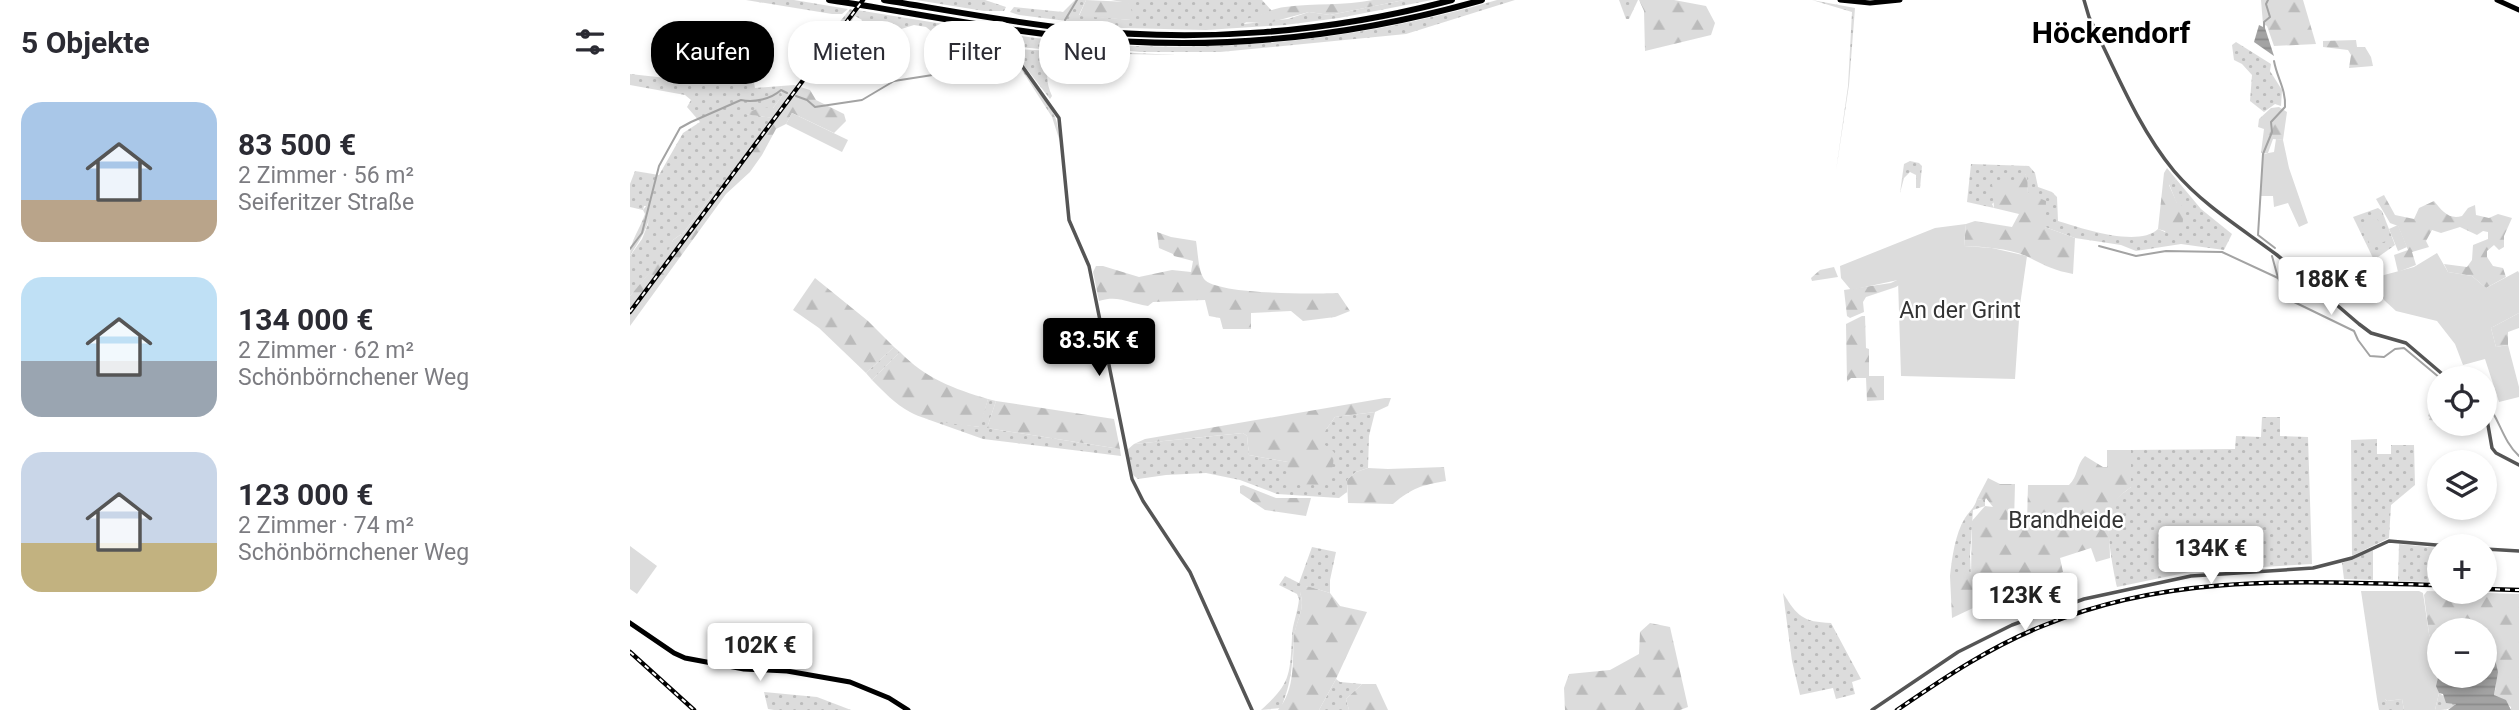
<!DOCTYPE html>
<html lang="de">
<head>
<meta charset="utf-8">
<style>
  :root { --surface:#fff; --page:#f2f2f3; --text:#2b2b33; --muted:#7c7c81; --accent:#000 }
  body { margin:0; font-family:Roboto,sans-serif; background:var(--page); color:var(--text); height:100vh; display:flex; flex-direction:column; font-size:26px; white-space:nowrap }
  * { box-sizing:border-box; margin:0 }
  p { font-size:23px; color:var(--muted) }
  .icon { flex:none; width:38px; height:38px; fill:none; stroke:currentColor; stroke-width:2; stroke-linecap:round; stroke-linejoin:round }
  .map { position:relative; flex:1; overflow:hidden }
  .drawer { display:flex; flex-direction:column; background:var(--surface); width:630px }
  .drawer>* { flex:none }
  .guide { position:absolute; left:21px; top:21px; width:665px; height:63px; display:flex; gap:14px }
  .tools { position:absolute; left:1797px; top:366px; display:grid; gap:14px }
  .tools a { display:grid; place-items:center; width:70px; height:70px; border-radius:50%; background:var(--surface); box-shadow:0 4px 10px #0003; font-size:35px }
  .price { position:absolute; translate:-50% -60px; padding:0 16px; border-radius:7px; background:#fff; color:#222; font-size:23px; line-height:46px; filter:drop-shadow(0 2px 4px #0008) }
  .price::after { content:''; position:absolute; left:50%; top:42px; width:21px; height:16px; margin-left:-10px; background:inherit; clip-path:polygon(0 0,100% 0,50% 100%) }
  .price.active { background:var(--accent); color:#fff }
  ul { padding:0; list-style:none }
  li { display:flex; align-items:center; gap:21px; height:175px; padding:0 21px }
  li span { display:grid; place-items:center; flex:none; width:196px; height:140px; border-radius:21px; color:#555 }
  li>.icon { margin-inline-start:auto }
  span .icon { width:84px; height:84px; fill:#fffc; stroke-width:1 }
  li b { font-size:30px }
  h2 { display:flex; justify-content:space-between; align-items:center; height:84px; padding:0 21px; font-size:30px }
  .chip { padding:0 24px; border-radius:28px; background:var(--surface); box-shadow:0 4px 10px #0003; font-size:24px; line-height:63px }
  .chip.active { background:var(--accent); color:#fff }
  main { display:flex; flex:1; min-height:0 }
  .map>svg:first-child { display:block }
  .grass { fill:url(#grass-dots) }
  .forest { fill:url(#forest-firs) }
  .cemetery { fill:url(#cemetery-stones) }
  .green { fill:#dcdcdc }
  .water { fill:url(#water-rules) }
  .lines { fill:none; stroke-linecap:round; stroke-linejoin:round }
  .stream { stroke:#a3a3a3; stroke-width:2 }
  .minor { stroke:#555; stroke-width:3.5 }
  .major { stroke:#000; stroke-width:5 }
  .highway { stroke:#000; stroke-width:6 }
  .rail-casing { stroke:#000; stroke-width:4.5 }
  .rail { stroke:#fff; stroke-width:2; stroke-dasharray:5; stroke-linecap:butt }
  .labels { text-anchor:middle; stroke-width:5; stroke-linejoin:round; paint-order:stroke }
  .park-label { font-size:23px; fill:#333; stroke:#fff }
  .district-label { font-size:30px; font-weight:bold; fill:#000; stroke:#fff }
</style>
</head>
<body>
<main>
<section class="drawer">
<h2>5 Objekte<svg class="icon" aria-label="filters" viewBox="0 0 24 24"><path d="M4 7h16M4 17h16"/><circle cx="9" cy="7" r="2"/><circle cx="15" cy="17" r="2"/></svg></h2>
<ul>
<li><span style="background:linear-gradient(#a9c7e8 70%,#b9a48a 0)"><svg class="icon" aria-label="home" viewBox="0 0 24 24"><path d="M3 11l9-7 9 7M6 9v11h12V9"/></svg></span><div><b>83 500 €</b><p>2 Zimmer · 56 m²</p><p>Seiferitzer Straße</p></div></li>
<li><span style="background:linear-gradient(#bfe0f5 60%,#9aa5b1 0)"><svg class="icon" aria-label="home" viewBox="0 0 24 24"><path d="M3 11l9-7 9 7M6 9v11h12V9"/></svg></span><div><b>134 000 €</b><p>2 Zimmer · 62 m²</p><p>Schönbörnchener Weg</p></div></li>
<li><span style="background:linear-gradient(#c9d6e8 65%,#c2b280 0)"><svg class="icon" aria-label="home" viewBox="0 0 24 24"><path d="M3 11l9-7 9 7M6 9v11h12V9"/></svg></span><div><b>123 000 €</b><p>2 Zimmer · 74 m²</p><p>Schönbörnchener Weg</p></div></li>
</ul>
</section>
<div class="map">
<svg width="1889" height="710" viewBox="0 0 1889 710">
  <defs>
    <pattern id="grass-dots" width="8" height="8" patternUnits="userSpaceOnUse" patternTransform="scale(1.75)"><rect width="8" height="8" fill="#dcdcdc"/><path d="M2 2h.1M6 6h.1" fill="none" stroke="#bbb" stroke-width="1.8" stroke-linecap="round"/></pattern>
    <pattern id="forest-firs" width="22" height="20" patternUnits="userSpaceOnUse" patternTransform="scale(1.75)"><rect width="22" height="20" fill="#dcdcdc"/><path d="M5 1l3.5 6h-7zM16 11l3.5 6h-7z" fill="#bbb"/></pattern>
    <pattern id="cemetery-stones" width="16" height="16" patternUnits="userSpaceOnUse" patternTransform="scale(1.75)"><rect width="16" height="16" fill="#dcdcdc"/><path d="M2 7V4a2 2 0 0 1 4 0v3zM10 15v-3a2 2 0 0 1 4 0v3z" fill="#bbb"/></pattern>
    <pattern id="water-rules" width="6" height="5" patternUnits="userSpaceOnUse" patternTransform="scale(1.75)"><rect width="6" height="5" fill="#a3a3a3"/><path d="M0 2.5h6" fill="none" stroke="#8b8b8b"/></pattern>
  </defs>
  <rect width="100%" height="100%" fill="#fff"/>
  <g class="grass">
    <path d="M116,0h48l54,9 -6,5h-10z"/>
    <path d="M286,0h69l21,7 -2,4h-20z"/>
    <path d="M445,0h11l-7,15 51,5 -2,-17 -17,-3h151l10,11 -24,9 -4,4 44,-5 21,-7 21,3 74,-15h28l-93,18 -54,7 -79,5 -84,-2 -103,-13 -9,-3 4,-5 49,5z"/>
    <path d="M867,0h18l-109,34 -186,18h-80l-46,-5 -42,3 -43,-4 -17,-6 -2,-4 11,-3c166,26 333,15 496,-33z"/>
    <path d="M989,0h19l-9,19h-3z"/>
    <path d="M1182,0l43,8 -6,77 -13,86 12,-85 4,-74z"/>
    <path d="M220,9l3,1 -53,68 -2,-2c13,-24 35,-45 52,-67z"/>
    <path d="M227,10l123,20v3l-7,5h-9l-33,-7 -5,-4 -12,-2 -22,7 -23,-7 -12,5 5,-10 -7,-4 -9,13 -2,-1z"/>
    <path d="M321,41c17,6 32,-1 48,6 15,6 48,52 55,68 4,8 5,18 6,27l-8,-25 -31,-48c-20,-7 -47,1 -69,1l-6,-4c-1,-9 8,-17 5,-25z"/>
    <path d="M1606,42l35,22 -1,7 12,19 -1,16 -6,-2 -11,8 -14,-11 2,-26 -10,-11 -8,-4 -2,-15z"/>
    <path d="M385,49l38,2 41,-2 20,3 63,3 -57,-1 -28,-4 -39,9c-8,13 -7,23 -1,37l-2,3 -37,-48z"/>
    <path d="M85,67l37,5 3,16 26,-2 1,10 -9,12 -27,6 27,4 -50,66h-3l-36,48 -11,8 -3,9 -40,47v-40l12,-17 6,-15 2,-18h-6l-1,4 -13,-3v-23l5,-13 24,4 24,-42 17,-11 -13,-15 4,-7 -6,-5 -55,-10v-11l64,7 2,-8 17,2z"/>
    <path d="M1280,161l9,2 3,3 -2,22h-4v-13l-6,-3 -6,6 -4,15 4,-29z"/>
    <path d="M1341,164l58,2 6,7 3,14 14,5 5,5 1,24c23,7 80,27 100,8l7,3 12,-28 -8,-20 7,-5 25,30 31,25 -8,16 -43,-6 -45,7 -15,-6 -46,-7 -30,-11 -17,-34 -2,-19 -34,30 2,4 -27,-6z"/>
    <path d="M1748,208l4,3 13,34 -21,15 -21,-43z"/>
    <path d="M264,347l6,5 -28,28 -6,-7z"/>
    <path d="M358,399l8,2 -9,27 133,21 1,7 -138,-17 -59,-21 55,9z"/>
    <path d="M745,412l-6,24 -1,32 -12,4 -9,8v12l-8,6 -62,-4 -37,-14 -34,-7 -40,2 -28,4 -5,-4 -6,-25 7,-6 109,-11 4,3 2,19 39,7 37,-17v-14l10,-14z"/>
    <path d="M1632,417h18v19l28,1 4,127 -118,7 -77,16c-4,-18 -13,-64 -6,-80 5,-9 12,-14 20,-20v-37l104,-1 1,-13 25,1z"/>
    <path d="M1747,439v15h14v-9h23l1,40 -24,20 -2,33 -37,18 -1,-116z"/>
    <path d="M1347,499l8,1v6l-12,4 -3,45 1,21h-21c2,-18 5,-42 15,-58 5,-8 9,-9 12,-19z"/>
    <path d="M1769,544l40,4v6l-11,28 -30,-1z"/>
    <path d="M682,547l24,5 -6,28v13l-23,-7 -7,7c6,15 -4,28 -6,44 -2,28 -2,44 -13,71l-20,2c29,-26 29,-34 31,-73 0,-12 6,-25 7,-38l-2,-5 -18,-9 6,-9 14,7z"/>
    <path d="M1743,550v30l-29,-1 -2,-16z"/>
    <path d="M1153,593c14,23 20,29 48,30l30,56 -9,3 3,12 -19,5 -3,-11 -33,7 -8,-34z"/>
    <path d="M706,679l4,3 22,2 -16,15 3,11h-30z"/>
    <path d="M134,692l53,5 34,13h-77l-6,-1z"/>
    <path d="M1809,693l17,11c-5,6 -13,6 -21,6z"/>
    <path d="M1747,699h8l2,2 15,-2 2,11h-25z"/>
  </g>
  <g class="forest">
    <path d="M456,0l42,2 5,12 -2,6 -52,-4z"/>
    <path d="M743,0h31l-74,15 -21,-3 -41,11 -31,-1 1,-3c17,1 30,-10 47,-12 30,-4 59,-1 88,-7z"/>
    <path d="M1009,0h35l32,6 9,17 -4,12 -66,16 -1,-40z"/>
    <path d="M1631,0h42l13,44 -42,2 -7,-20 -4,-2z"/>
    <path d="M1726,40l1,7h8l6,10 2,9 -24,2 2,-13 -3,-5 -25,-3v-6z"/>
    <path d="M164,85l16,5 6,10 28,14 2,7 -12,12 -42,-20 -6,11 -10,5 -14,26 -12,17 -24,22 -96,132v-30l39,-47 4,-9 11,-8 36,-48h3l49,-66 -28,-4 18,-7 11,1 9,-12 -1,-10z"/>
    <path d="M1649,107l8,5 -4,28 -10,-1 -5,14h-7l3,-24 -6,-2 1,-8 12,-11z"/>
    <path d="M1537,168l9,11 -7,6 8,18 8,4 -4,26 -6,1 -17,-5 6,-56z"/>
    <path d="M1397,174l1,19 18,8 -1,26 30,11 -2,36c-21,-4 -29,-9 -47,-18 -19,-8 -42,-9 -62,-10l2,-22 9,-3 37,6 7,-13 -25,-6 -2,-25 26,-2 1,-6z"/>
    <path d="M1754,195l11,20 19,4 5,-11 15,-7c8,10 15,19 28,15l6,-8 7,-3 1,10 13,3 9,-4 14,4 -8,18v11l-5,3 -5,-5 -7,6v6l6,9 10,2 3,9 -20,11 -14,-12 -24,-4 -4,-8 23,3 5,-7 1,-15 15,-6v-7l-5,-1 -6,4 -17,-8 -19,6 -9,-3 -6,11 3,6 -17,5 4,13 -18,7 -4,-17 14,-5 -10,-24 -8,-3 -14,-24z"/>
    <path d="M17,205l4,1c-1,21 -11,33 -21,50 0,-15 10,-27 15,-42l-2,-4z"/>
    <path d="M527,232l14,5 25,4c2,11 2,29 8,38 12,16 112,15 134,14l12,18 -15,6 -32,4 -12,-10 -40,2v16h-28l-3,-11 -11,-2 -4,-16 -52,2 -5,4c-21,-3 -29,-11 -49,-5l-6,-29 3,-6h7l36,11 33,-7 19,2 2,-11 -19,-5 -1,-2 -14,-6z"/>
    <path d="M1204,267l4,10 -26,4 -1,-3 9,-8z"/>
    <path d="M185,278l53,43 26,26 -28,26 -47,-45 -26,-18z"/>
    <path d="M1269,279v6l-3,2 -30,10 -3,5 1,10 -14,6 -3,-2 -3,-26 47,-7z"/>
    <path d="M1889,313v15l-11,4v13l-12,2 -5,-19z"/>
    <path d="M1232,316h3l1,32 3,1v27h15v24l-17,1 -1,-23h-15l-4,4 -1,-58z"/>
    <path d="M270,352c25,26 54,37 88,47l-8,28c-22,-3 -50,-4 -70,-15 -15,-8 -27,-21 -38,-32z"/>
    <path d="M755,398h6l-3,8 -13,6 -40,5 -10,14v14l9,7 -1,14 -8,19 -39,-1 2,-22 -39,-7 -2,-19 -4,-3 -109,11 11,-5z"/>
    <path d="M366,401l118,18 6,30 -133,-21z"/>
    <path d="M1477,450h24v37c-30,21 -21,38 -21,71l-14,4 -5,-14 -31,10 3,14 -52,18 -59,28 -2,-42h21l1,-55 13,-15 8,1 -7,-9 -1,2 -8,-1 11,-21 12,6h15l-1,39h13l1,-38h41c9,-8 7,-20 16,-29l18,11h4z"/>
    <path d="M814,467l2,14c-24,4 -34,7 -53,23l-45,-1 -1,-23 9,-8 12,-4 20,1z"/>
    <path d="M613,485l33,13h35l-5,18 -41,-6 -25,-17v-7z"/>
    <path d="M677,586l23,7 10,13 27,6 -31,67 -17,31h-41c18,-21 14,-49 16,-74 2,-15 12,-28 6,-43l2,-5z"/>
    <path d="M1797,591l92,3v116h-8v-3l-17,-12 2,-9 -2,-31 -9,-5v-20h-45l-1,43 -3,13 -3,-16 2,-19 -6,-17 -5,-39z"/>
    <path d="M1020,623l20,4 18,80 -8,3h-115l-1,-22 5,-14 41,-4 29,-16 1,-22z"/>
    <path d="M732,684h14l12,26h-39l-3,-11z"/>
  </g>
  <path class="cemetery" d="M1808,392l1,29 -10,-1 1,-3 -2,-1z"/>
  <g class="green">
    <path d="M162,113l56,27 -6,12 -56,-28z"/>
    <path d="M1646,139l7,1 6,28 19,55 -9,4 -11,-24 -14,4 -1,-11h-13l3,-42 11,-2z"/>
    <path d="M1747,218l9,23 -15,6 -10,-23z"/>
    <path d="M1336,224l-2,22 28,2 35,8 -7,49 -5,74 -114,-3 -3,-96 -47,10 -10,-12 -1,-12 95,-38z"/>
    <path d="M1768,225l9,22 -9,4 -9,-22z"/>
    <path d="M1807,253l11,19 24,4 14,12 32,-17 1,2v40l-28,15 5,19 12,-2 11,42v10l-20,5 -14,-43 -22,6 -8,-21 -18,-23 -41,-10 -12,-11 -11,-22 41,-11z"/>
    <path d="M0,546l27,20 -20,28 -7,-5z"/>
    <path d="M1731,591h58l4,2 6,41 6,17 -2,19 6,23 -4,17h-31l-2,-11 -15,2 -2,-2h-8z"/>
  </g>
  <g class="water">
    <path d="M1629,25l6,3 9,28 -20,-14z"/>
    <path d="M1855,650l9,5 4,17 -4,23 12,5 5,10h-63l8,-6 -10,-1 -3,-9 -4,-1 -3,-7 3,-13 1,3h45z"/>
  </g>
  <g class="lines">
    <g class="stream">
      <path d="M435,20l12,-20"/>
      <path d="M1634,28v-6l6,-5 -4,-13 2,-4"/>
      <path d="M1644,61c3,17 12,28 11,46l-14,15 1,10 -9,22 -5,81 17,13"/>
      <path d="M166,96l11,4 8,7 47,-7 32,-19 45,-7 75,-6"/>
      <path d="M1469,246l37,10 30,-5 56,1 56,26 12,22 64,31 4,9 12,16 14,1 11,-8 9,-1 36,30"/>
      <path d="M0,249l12,-16 17,-67 21,-38 11,-6 50,-22c13,3 30,-1 40,-10l6,3"/>
      <path d="M1642,256l6,22"/>
      <path d="M1855,401c15,18 17,39 34,55"/>
    </g>
    <g class="minor">
      <path d="M1454,0l5,17c26,52 48,109 85,154 30,35 67,57 103,84 28,22 55,46 82,69l12,9 35,10 41,35"/>
      <path d="M354,36l22,12 9,8 44,62 10,102 20,46 43,213 11,22 47,71 62,138"/>
      <path d="M1855,408l7,40 4,5 23,12"/>
      <path d="M1855,549l34,2"/>
      <path d="M1242,710l86,-58 54,-27 72,-26 107,-23 122,-8 39,-10 37,-17 59,5"/>
    </g>
    <g class="major">
      <path d="M1210,0l30,3 30,-3"/>
      <path d="M1867,0l22,10"/>
      <path d="M0,623l44,30 11,5 59,11 43,2 63,11 39,16 19,12"/>
    </g>
    <g class="highway">
      <path d="M199,0c81,12 161,29 242,37 139,15 278,1 411,-37"/>
      <path d="M254,0c62,10 125,22 189,29 126,14 256,4 379,-29"/>
    </g>
    <g class="rail-casing">
      <g id="rail">
        <path d="M0,312l233,-312"/>
        <path d="M1855,589l34,1"/>
        <path d="M0,652l64,58"/>
        <path d="M1267,710c47,-32 94,-64 148,-85 129,-53 258,-43 395,-40"/>
      </g>
    </g>
    <use href="#rail" class="rail"/>
  </g>
  <g class="labels">
    <g class="park-label">
      <text x="1330" y="318">An der Grint</text>
      <text x="1436" y="528">Brandheide</text>
    </g>
    <g class="district-label">
      <text x="1481" y="43">Höckendorf</text>
    </g>
  </g>
</svg>
<div class="tools">
<a><svg class="icon" aria-label="locate" viewBox="0 0 24 24"><circle cx="12" cy="12" r="6"/><path d="M12 2v4M12 18v4M2 12h4M18 12h4"/></svg></a>
<a><svg class="icon" aria-label="layers" viewBox="0 0 24 24"><path d="M12 4l9 5-9 5-9-5zM3 14l9 5 9-5"/></svg></a>
<a>+</a>
<a>−</a>
</div>
<b class="price" style="left:1701px;top:317px">188K €</b>
<b class="price active" style="left:469px;top:378px">83.5K €</b>
<b class="price" style="left:1581px;top:586px">134K €</b>
<b class="price" style="left:1395px;top:633px">123K €</b>
<b class="price" style="left:130px;top:683px">102K €</b>
<div class="guide">
<a class="chip active">Kaufen</a>
<a class="chip">Mieten</a>
<a class="chip">Filter</a>
<a class="chip">Neu</a>
</div>
</div>
</main>
</body>
</html>
